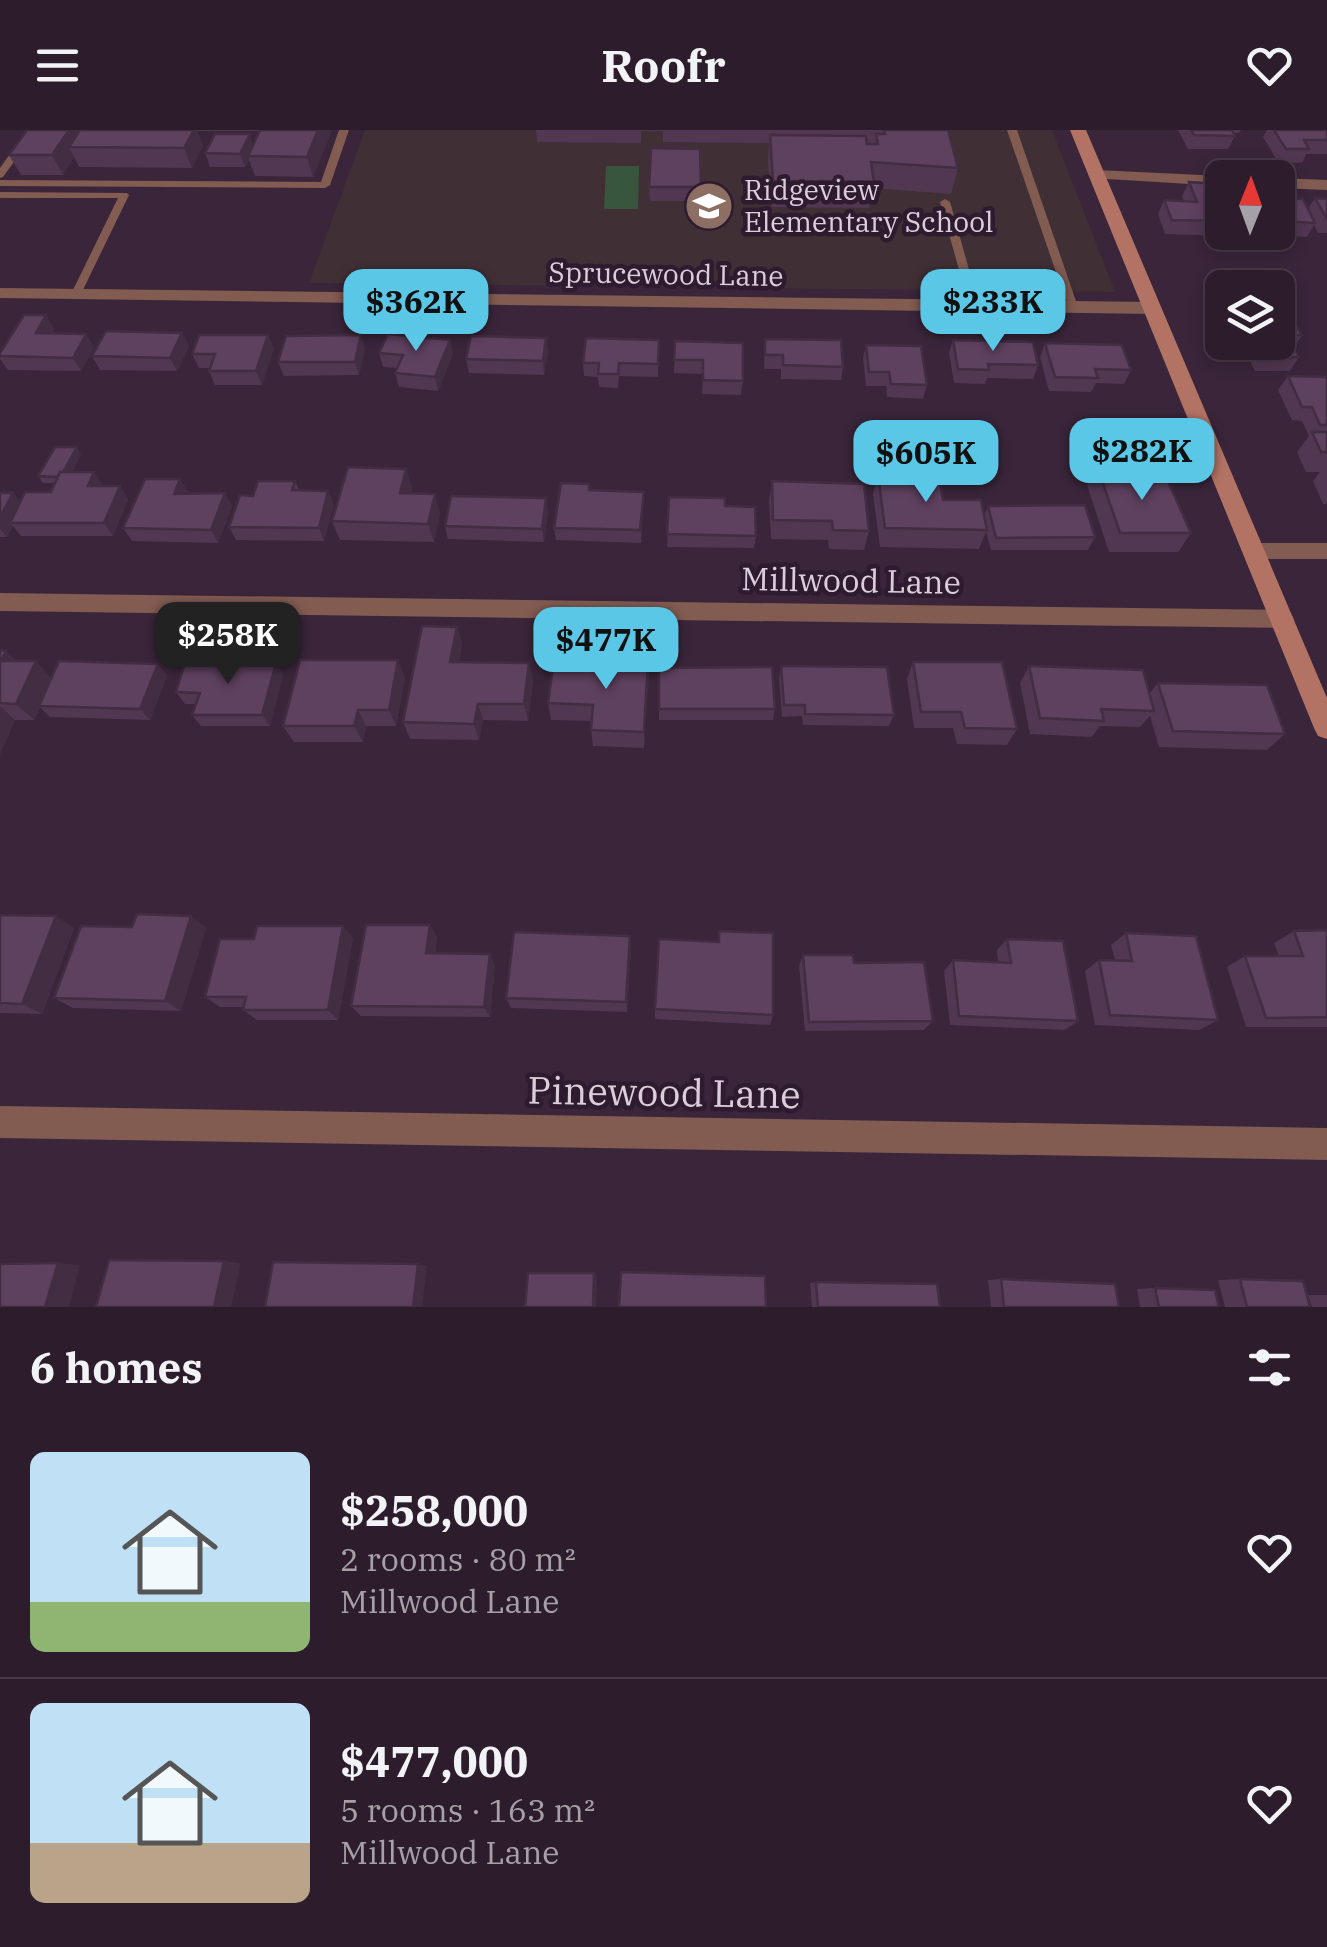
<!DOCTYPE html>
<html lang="en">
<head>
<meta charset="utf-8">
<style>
  :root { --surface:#2c1c2c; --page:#342534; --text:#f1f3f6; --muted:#a6a1a9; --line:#483a48; --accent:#5bc7e7 }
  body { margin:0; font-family:"IBM Plex Serif",serif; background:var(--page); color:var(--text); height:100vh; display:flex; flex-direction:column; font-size:38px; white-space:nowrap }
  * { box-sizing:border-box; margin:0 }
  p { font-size:32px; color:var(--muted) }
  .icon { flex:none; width:55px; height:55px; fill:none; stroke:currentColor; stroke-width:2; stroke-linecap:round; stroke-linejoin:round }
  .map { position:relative; height:1177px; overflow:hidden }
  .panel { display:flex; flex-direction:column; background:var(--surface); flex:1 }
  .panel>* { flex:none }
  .needle { width:65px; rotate:1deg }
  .buttons { position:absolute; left:1205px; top:30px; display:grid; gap:20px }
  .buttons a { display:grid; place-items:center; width:90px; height:90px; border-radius:15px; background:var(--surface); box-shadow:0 5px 15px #0003,0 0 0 2px var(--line); font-size:50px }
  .price { position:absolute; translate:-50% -85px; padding:0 22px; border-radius:20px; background:var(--accent); color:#111; font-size:32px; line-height:65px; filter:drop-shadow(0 2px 5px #0008) }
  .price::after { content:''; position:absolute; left:50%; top:60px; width:30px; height:22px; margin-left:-15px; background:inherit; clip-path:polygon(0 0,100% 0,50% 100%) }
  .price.current { background:#222; color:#fff }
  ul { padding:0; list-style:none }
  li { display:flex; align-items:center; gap:30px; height:250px; padding:0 30px }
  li+li { border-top:2px solid var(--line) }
  li span { display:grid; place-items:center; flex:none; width:280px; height:200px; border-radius:15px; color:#555 }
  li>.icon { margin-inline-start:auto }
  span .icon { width:120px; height:120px; fill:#fffc; stroke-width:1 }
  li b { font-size:42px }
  h2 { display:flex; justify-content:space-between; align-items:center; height:120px; padding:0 30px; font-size:42px }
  header { display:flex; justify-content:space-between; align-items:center; height:130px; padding:0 30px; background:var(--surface); font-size:45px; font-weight:700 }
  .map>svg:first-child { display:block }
  .education { fill:#412f36 }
  .green { fill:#38553e }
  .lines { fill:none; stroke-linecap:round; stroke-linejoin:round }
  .service { fill:#825b51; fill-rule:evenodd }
  .minor { fill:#825b51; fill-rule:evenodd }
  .tertiary { fill:#825b51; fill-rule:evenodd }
  .secondary { fill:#b27364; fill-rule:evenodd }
  .wall { fill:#513752 }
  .shaded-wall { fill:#422d42 }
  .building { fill:#5e405f; stroke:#422d42; stroke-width:2.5 }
  .labels { text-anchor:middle; stroke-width:9; stroke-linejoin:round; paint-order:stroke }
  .far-poi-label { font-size:28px; fill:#dbcedb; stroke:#2f1b30; text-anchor:start }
  .far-street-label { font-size:28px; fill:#dbcedb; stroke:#2f1b30 }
  .street-label { font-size:32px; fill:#dbcedb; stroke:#2f1b30 }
  .near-street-label { font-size:38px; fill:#dbcedb; stroke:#2f1b30 }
</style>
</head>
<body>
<header><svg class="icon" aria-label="menu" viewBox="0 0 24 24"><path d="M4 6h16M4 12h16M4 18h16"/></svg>Roofr<svg class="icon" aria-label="heart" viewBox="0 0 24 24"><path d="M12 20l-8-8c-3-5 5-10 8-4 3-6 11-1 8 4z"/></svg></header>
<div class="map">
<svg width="1327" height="1177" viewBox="0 0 1327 1177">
  <rect width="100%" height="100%" fill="#3a253a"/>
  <path class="education" d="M365,0h687l63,162 -806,-9z"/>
  <path class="green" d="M606,36h33l-1,43h-34z"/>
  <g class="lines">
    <g class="service">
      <path d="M27,0h10l-34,47 -3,1v-10z"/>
      <path d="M339,0h10l-19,55 -5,3 -325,-2v-6l321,2z"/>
      <path d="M1007,0h10l61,177 -1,2h-8l-1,-2z"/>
      <path d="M0,62l127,1 2,2 -49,101 -9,-2 47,-96h-118z"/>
      <path d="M945,69l5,3 29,103 -1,2 -4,1 -5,-3 -29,-103z"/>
    </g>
    <g class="minor">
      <path d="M1097,40l125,6 5,2h-5v8l-131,-8 -2,-3z"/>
      <path d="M1278,48l49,2v10l-49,-2z"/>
      <path d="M1253,413h74v16h-74l-11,-8z"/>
      <path d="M0,463l1282,17 8,2 4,7 -4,7 -8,2 -1282,-17z"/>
      <path d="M0,976l1327,22v32l-1327,-22z"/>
    </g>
    <path class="tertiary" d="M0,158l1152,14 9,6 -9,6 -1152,-16z"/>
    <path class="secondary" d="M1070,0h16l241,568v41l-9,-3 -4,-8z"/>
  </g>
  <g class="wall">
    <path d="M27,0h305l-19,47 -58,-1 -6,-16 -4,7h-35l-5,-14 48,-8 6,-14h-62l6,15 -11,22 -113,-1 -5,-10 -11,18h-42l-12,-20z"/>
    <path d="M536,0h412l10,38 -7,26 -78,-6 -4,20 -98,-1 -3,-46 1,-18 -106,-1v-11h-22v12l-104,-1z"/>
    <path d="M1178,0h63l-2,3h-5l1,3 -7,13h-40z"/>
    <path d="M1267,0h60v24h-21l-4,9 -24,-1 -15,-25z"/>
    <path d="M700,19v52h-50l-1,-14z"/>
    <path d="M1189,52l33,12v38h8l-2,4 -63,-2 -7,-20 6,-14 20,1 -2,-5z"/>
    <path d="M1278,68l30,11 7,-11 12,1v34h-9l-4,-8 -7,12 -38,-2 -1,-3h10z"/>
    <path d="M46,185l8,14 -2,4 34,1 8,13 -13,24 -73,-1 -8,-11v-6z"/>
    <path d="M1278,192l24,13 -8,12 5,10 -9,14h-35l-15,-29h38z"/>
    <path d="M182,203l7,13 -12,25 -77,-1 -8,-14z"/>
    <path d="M546,208l2,14 -4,23 -75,-2 -3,-14z"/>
    <path d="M765,209l78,28 -2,13 -60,-1v-10h-17z"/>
    <path d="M659,210l-1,37 -39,-1 -1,12 -19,-1 -1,-10 -14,-1 -1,-13z"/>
    <path d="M953,210l85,25 -5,14 -46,-1 -2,6 -31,-1 -5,-30z"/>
    <path d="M675,211l68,40 -2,14 -39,-1 1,-20 -29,-1z"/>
    <path d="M1045,213l86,27 -7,14 -28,-1 -5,9 -42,-1 -9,-34z"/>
    <path d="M866,215l61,40 -4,14 -36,-2 -1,-11h-20l-3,-28z"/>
    <path d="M274,218l-12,37h-47l-6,-14 1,-3h-11l-7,-14z"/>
    <path d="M365,219l-6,26 -75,1 -6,-14z"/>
    <path d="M379,223l74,1 -15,37 -39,-4 -4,-14 2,-5 -14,-1z"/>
    <path d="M1288,246l39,1v127h-4l-10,-23 7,-9h-14l-9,-20 12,-16 -7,-15 -10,-1 -14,-30z"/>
    <path d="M81,324l-9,18h22l9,14 25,13 -15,37h-92l-8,-10 -6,11h-7v-44h13l7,9 31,-10 4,-9h-12l-5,-7z"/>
    <path d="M1097,336l38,13 56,54 -13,19h-69l-22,-67z"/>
    <path d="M406,339l6,19 -1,5 29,20 -6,29 -94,-2 -8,-19z"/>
    <path d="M878,345l106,41 4,-10 107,31 -7,13h-97l-5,-18 -7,17 -99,-2 -7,-53z"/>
    <path d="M295,351l4,9 35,14 -10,37 -88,-1 -7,-13 24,-31z"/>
    <path d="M772,351l97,50 -5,19 -35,-1 -1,-9 -57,-1 -2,-38z"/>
    <path d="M589,354l1,6 54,2 -3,51 -85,-3 -2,-12z"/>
    <path d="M188,362l44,14 -14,37 -86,-2 -9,-13z"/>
    <path d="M669,367l87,39 -2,12 -87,-1z"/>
    <path d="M548,381l-4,31 -96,-3 -3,-13z"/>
    <path d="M457,497l5,17 -3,18 70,1 4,18 -5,40 -45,-1 -4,20 -69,-1 -7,-17z"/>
    <path d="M0,520l16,11 36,17 115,-3 -17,45 -100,-3 -10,-10 -6,13h-19l-15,34z"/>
    <path d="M648,530l-4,88 -51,-2 -2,-16 1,-9 -41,-1 -3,-17 46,-35z"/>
    <path d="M913,532l104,67 -10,16 -50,-1 -4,-16h-39l-7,-49z"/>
    <path d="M781,536l113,49 -5,11 -86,-1 -1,-9 -20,1 -3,-39z"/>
    <path d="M1029,536l120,28 9,-11 127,51 -18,16 -108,-3 -9,-31 -10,11 -40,-1 -8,11 -62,-3 -10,-51z"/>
    <path d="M659,538l116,41 -2,11h-114z"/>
    <path d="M283,544l-13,52h-69l-9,-11 4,-11h-11l-9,-12z"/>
    <path d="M405,547l-9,49h-30l-3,16h-69l-11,-16z"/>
    <path d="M0,785l74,13 -32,86 -42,-1z"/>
    <path d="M191,786l15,12 -25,83 -108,-3 -19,-10 78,-71z"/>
    <path d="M430,795l7,12 -2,16 60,12 -5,52 -129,-1 -10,-10z"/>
    <path d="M1327,800v97h-81l-19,-60 18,-11h34l-5,-13 20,-12z"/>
    <path d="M719,801l54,84 -3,10 -115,-6v-10l63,-67z"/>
    <path d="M1126,803l92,87 -19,10 -104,-5 -10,-54 14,-11h16l-4,-15z"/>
    <path d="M353,808l-15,82h-81l-14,-10 1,-3h-24l-15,-10 49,-58z"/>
    <path d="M1007,809l71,82 -13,9 -115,-5 -6,-54 9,-11 45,2 -1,-12z"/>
    <path d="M631,818l-4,64 -116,-4 -5,-10z"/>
    <path d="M803,825l51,8 79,58 -9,9 -119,1 -6,-65z"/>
    <path d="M1001,1149l118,28h-128l-3,-27z"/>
    <path d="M1240,1149l70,28h-85l-7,-27z"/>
    <path d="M816,1152l124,25h-128l-2,-24z"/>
    <path d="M1155,1158l64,19h-79l-3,-18z"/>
    <path d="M1308,1165h19v12h-15z"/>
  </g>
  <g class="shaded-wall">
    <path d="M69,0h23l-23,17 5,10 -11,18 -11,-20z"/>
    <path d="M194,0h3l6,16 -11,22 -8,-20z"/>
    <path d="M318,0h14l-19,47 -6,-20z"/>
    <path d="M250,4l4,14 -6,8 1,4 -4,7 -5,-13z"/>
    <path d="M46,185l8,14 -10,18 -8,-14z"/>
    <path d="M182,203l7,13 -12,25 -7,-13z"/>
    <path d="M86,204l8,13 -13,24 -8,-13z"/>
    <path d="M268,205l6,13 -12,37 -6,-14z"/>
    <path d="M361,205l4,14 -6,26 -4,-13z"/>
    <path d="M546,208l2,14 -4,23 -1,-14z"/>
    <path d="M450,210l3,14 -15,37 -3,-14z"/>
    <path d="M77,317l4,7 -15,30 -5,-7z"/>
    <path d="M406,339l6,19 -6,24 -6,-19z"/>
    <path d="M94,342l9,13 -6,14 -9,-13z"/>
    <path d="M180,349l8,13 -6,15 -8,-13z"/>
    <path d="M120,356l8,13 -15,37 -9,-13z"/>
    <path d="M328,361l6,13 -10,37 -5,-13z"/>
    <path d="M13,363l11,13 -14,17 3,3 -6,11 -7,-8v-12z"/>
    <path d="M225,363l7,13 -14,37 -7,-13z"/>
    <path d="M435,364l5,19 -6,29 -6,-18z"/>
    <path d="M546,368l2,13 -4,31 -2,-13z"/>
    <path d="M457,497l5,17 -6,35 -6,-17z"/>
    <path d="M6,521l17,17 -22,-7z"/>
    <path d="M398,530l7,17 -9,49 -7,-16z"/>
    <path d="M648,530l1,17 -5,71v-16z"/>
    <path d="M36,531l16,18 -18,41 -18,-16z"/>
    <path d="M276,533l7,11 -13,52 -8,-11z"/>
    <path d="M529,533l4,18 -5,40 -4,-17z"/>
    <path d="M158,534l9,11 -17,45 -10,-11z"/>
    <path d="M478,574l5,16 -4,20 -5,-16z"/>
    <path d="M0,576l15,14 -15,34z"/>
    <path d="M358,580l8,16 -3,16 -9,-16z"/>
    <path d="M56,786l18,12 -32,86 -20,-10z"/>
    <path d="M191,786l15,12 -25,83 -16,-10z"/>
    <path d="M430,795l7,12 -4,27 -7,-11z"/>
    <path d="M343,796l10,12 -15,82 -10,-10z"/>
    <path d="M630,806l1,12 -4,64 -1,-10z"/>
    <path d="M490,824l5,11 -5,52 -6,-10z"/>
    <path d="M224,1131l17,2 -10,44h-17z"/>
    <path d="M58,1133l22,2 -11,42h-24z"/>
    <path d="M418,1134l9,2 -5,41h-9z"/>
    <path d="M594,1143l3,2 -1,32h-3z"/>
  </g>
  <g class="building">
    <path d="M27,0h42l-17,25h-43z"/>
    <path d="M80,0h114l-10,18 -115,-1z"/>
    <path d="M260,0h58l-11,27 -59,-1z"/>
    <path d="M884,0h64l10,38 -87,-6 3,20 -101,-1 -3,-46 96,1 1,8h11l-2,-10h9z"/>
    <path d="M1191,0h41l3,6 -41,-1z"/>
    <path d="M1274,0h53v10h-23l5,9h-23z"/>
    <path d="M215,4h35l-10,20 -35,-1z"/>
    <path d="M651,18l49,1 1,38h-52z"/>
    <path d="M1189,52l29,2 4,10v27l-50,-1 -8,-20 33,2z"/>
    <path d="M1278,68l25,1 12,24 -37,-2z"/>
    <path d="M1315,68l12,1v20z"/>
    <path d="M24,185h22l-10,18 50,1 -13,24 -73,-2v-3z"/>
    <path d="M1278,192h16l8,13h-15l12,22 -36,1 -8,-16h23z"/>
    <path d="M106,201l76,2 -12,25 -78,-2z"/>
    <path d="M388,204l62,6 -15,37 -40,-4 8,-18 -24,-2z"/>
    <path d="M199,205h69l-12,36h-47l6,-17h-23z"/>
    <path d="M361,205l-6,27h-77l8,-26z"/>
    <path d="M471,206l75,2 -3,23 -77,-2z"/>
    <path d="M586,208l73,2 -1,24 -39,-1 -1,11h-20l1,-11h-16z"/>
    <path d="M765,209l76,1 2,27 -60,-2v-10h-18z"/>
    <path d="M953,210l80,2 5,23 -50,-1 1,6 -31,-1z"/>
    <path d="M675,211l68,2v38l-40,-1v-20h-29z"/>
    <path d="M1045,213l77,2 9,25 -36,-1 3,9 -43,-1z"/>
    <path d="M866,215l55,1 6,39 -36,-1 -2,-12h-20z"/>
    <path d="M1288,246l39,1v48h-7l-8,-18h-10z"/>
    <path d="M1312,302h15v20h-6z"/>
    <path d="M55,317h22l-14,25h-3l-2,5 -20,-1z"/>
    <path d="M1097,336h34l4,13h32l24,54h-71z"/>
    <path d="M348,337l58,2 -6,24 35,1 -7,30 -96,-3z"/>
    <path d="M60,342h34l-6,14h32l-16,37h-94l15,-31h26z"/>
    <path d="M878,345l61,1 4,24h38l6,30 -102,-2z"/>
    <path d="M145,349h35l-6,15 51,-1 -14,37 -88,-2z"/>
    <path d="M258,351h37l-3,9 36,1 -9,37 -90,-1 11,-32 13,1z"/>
    <path d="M772,351l92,3 5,47 -36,-1 -1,-9 -59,-1z"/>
    <path d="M561,353l28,1v6l55,2 -4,38 -86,-2z"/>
    <path d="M0,363h13l-13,24z"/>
    <path d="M451,366l95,2 -4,31 -97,-3z"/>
    <path d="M669,367l56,1v8l30,1 1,29 -89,-2z"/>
    <path d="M1085,375l10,32 -99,1 -8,-32z"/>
    <path d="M422,496l35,1 -7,35 79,1 -5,41h-46l-4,20 -71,-2z"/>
    <path d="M0,520l6,1 -5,10h35l-20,43 -16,-1z"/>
    <path d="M595,529l53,1 -4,72 -53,-2 2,-25 -45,-2 5,-36 41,1z"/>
    <path d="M300,530h98l-9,50h-31l-4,16h-71z"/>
    <path d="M59,531l99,3 -18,45 -101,-3z"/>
    <path d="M913,532h89l15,67 -52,-1 -4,-16h-40z"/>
    <path d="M185,533h91l-14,52h-70l8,-22 -24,-1z"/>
    <path d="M781,536l106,1 7,48 -89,-1v-9h-21z"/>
    <path d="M1029,536l114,4 11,41 -53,-2 3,12 -64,-3z"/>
    <path d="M772,537l3,42h-116v-41z"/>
    <path d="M1158,553l109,2 18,49 -112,-3z"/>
    <path d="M137,784l54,2 -26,85 -111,-3 27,-72 51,1z"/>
    <path d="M0,785l56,1 -34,88 -22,-1z"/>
    <path d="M366,795h64l-4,28 64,1 -6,53 -133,-1z"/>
    <path d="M257,796h86l-15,84h-85l3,-13h-41l15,-58h34z"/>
    <path d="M1327,800v87l-61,1 -21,-62h58l-9,-25z"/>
    <path d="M719,801l54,2v82l-118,-6 4,-70 60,3z"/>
    <path d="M514,802l116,4 -4,66 -120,-4z"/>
    <path d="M1126,803l70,3 22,84 -108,-5 -11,-55 33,1z"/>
    <path d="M1007,809l56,2 15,80 -119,-5 -6,-56 58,3z"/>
    <path d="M803,825h50l1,8 70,-1 9,59 -124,1z"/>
    <path d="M109,1130l115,1 -10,46h-118z"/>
    <path d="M273,1132l145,2 -5,43h-148z"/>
    <path d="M58,1133l-13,44h-45v-43z"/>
    <path d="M621,1142l144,4 1,31h-147z"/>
    <path d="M528,1143h66l-1,34h-68z"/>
    <path d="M1001,1149l114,5 4,23h-115z"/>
    <path d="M1240,1149l63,2 7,26h-63z"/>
    <path d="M816,1152l121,2 3,23h-122z"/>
    <path d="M1155,1158l60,2 4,17h-60z"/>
  </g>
  <defs>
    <g id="school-disc" transform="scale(2.5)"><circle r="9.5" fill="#8d6e63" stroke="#2f1b30"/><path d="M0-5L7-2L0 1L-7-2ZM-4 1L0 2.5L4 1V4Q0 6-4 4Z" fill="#fff"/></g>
  </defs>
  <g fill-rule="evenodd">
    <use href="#school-disc" x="709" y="76"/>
  </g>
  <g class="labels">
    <g class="far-poi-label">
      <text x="744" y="70">Ridgeview<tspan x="744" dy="32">Elementary School</tspan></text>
    </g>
    <g class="far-street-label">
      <text transform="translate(666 144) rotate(1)" y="10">Sprucewood Lane</text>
    </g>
    <g class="street-label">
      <text transform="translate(851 451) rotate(1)" y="11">Millwood Lane</text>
    </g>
    <g class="near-street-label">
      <text transform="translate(664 963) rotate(1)" y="13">Pinewood Lane</text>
    </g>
  </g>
</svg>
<div class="buttons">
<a><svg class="needle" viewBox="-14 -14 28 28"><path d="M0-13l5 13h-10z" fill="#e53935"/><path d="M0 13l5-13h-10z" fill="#a6a1a9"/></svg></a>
<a><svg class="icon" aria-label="layers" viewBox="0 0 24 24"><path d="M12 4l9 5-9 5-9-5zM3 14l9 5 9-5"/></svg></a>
</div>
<b class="price" style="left:416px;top:224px">$362K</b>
<b class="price" style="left:993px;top:224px">$233K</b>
<b class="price" style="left:1142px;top:373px">$282K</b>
<b class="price" style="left:926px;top:375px">$605K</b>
<b class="price current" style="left:228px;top:557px">$258K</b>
<b class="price" style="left:606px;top:562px">$477K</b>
</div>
<section class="panel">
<h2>6 homes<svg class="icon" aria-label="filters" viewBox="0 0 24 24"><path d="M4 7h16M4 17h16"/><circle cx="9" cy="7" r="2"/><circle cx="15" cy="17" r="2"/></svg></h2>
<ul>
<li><span style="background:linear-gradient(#bfe0f5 75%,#8fb573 0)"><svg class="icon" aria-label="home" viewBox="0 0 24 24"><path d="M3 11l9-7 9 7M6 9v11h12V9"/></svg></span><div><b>$258,000</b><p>2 rooms · 80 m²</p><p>Millwood Lane</p></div><svg class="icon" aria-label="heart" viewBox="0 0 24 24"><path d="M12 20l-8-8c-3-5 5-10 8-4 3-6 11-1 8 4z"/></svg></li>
<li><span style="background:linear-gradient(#bfe0f5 70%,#b9a48a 0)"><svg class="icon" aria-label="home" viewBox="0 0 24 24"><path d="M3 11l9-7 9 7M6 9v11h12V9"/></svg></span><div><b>$477,000</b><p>5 rooms · 163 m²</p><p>Millwood Lane</p></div><svg class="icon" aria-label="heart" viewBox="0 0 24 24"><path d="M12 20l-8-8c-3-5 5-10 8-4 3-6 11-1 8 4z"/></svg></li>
</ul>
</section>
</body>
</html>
